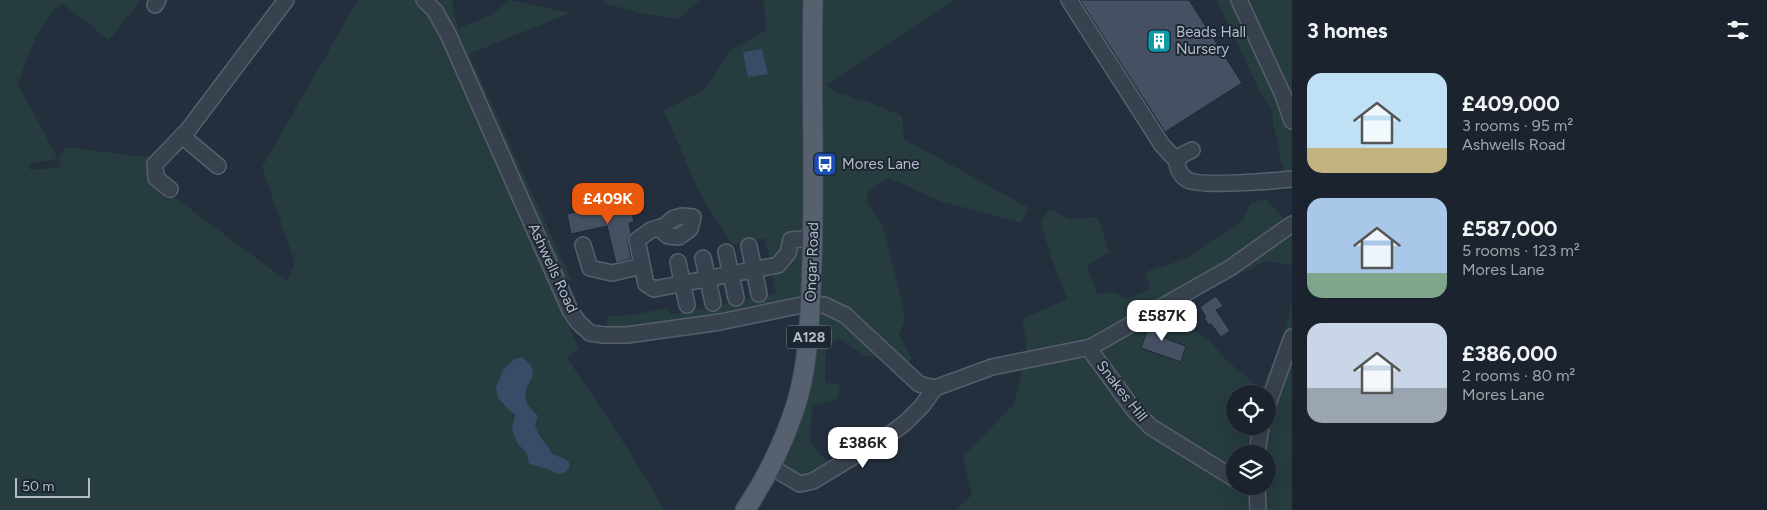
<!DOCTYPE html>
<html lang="en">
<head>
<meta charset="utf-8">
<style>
  :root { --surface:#1b232e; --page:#282f3a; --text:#f1f3f6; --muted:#a0a4aa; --line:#39404a; --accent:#ea580c }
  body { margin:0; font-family:Figtree,sans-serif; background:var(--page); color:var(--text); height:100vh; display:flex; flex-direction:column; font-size:19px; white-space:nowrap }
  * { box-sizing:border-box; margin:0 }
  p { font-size:16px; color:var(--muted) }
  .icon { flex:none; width:28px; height:28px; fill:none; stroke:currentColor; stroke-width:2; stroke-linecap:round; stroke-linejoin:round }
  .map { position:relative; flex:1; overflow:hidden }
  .side { display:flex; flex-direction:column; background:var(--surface); width:475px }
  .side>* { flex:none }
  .tools { position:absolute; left:1226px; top:385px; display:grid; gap:10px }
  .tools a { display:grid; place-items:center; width:50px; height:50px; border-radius:50%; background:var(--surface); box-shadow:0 5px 20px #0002,0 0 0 1px var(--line); font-size:25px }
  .scale { position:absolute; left:15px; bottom:12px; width:75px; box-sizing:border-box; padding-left:5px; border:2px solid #b4bcc9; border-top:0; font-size:14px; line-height:18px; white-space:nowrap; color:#b4bcc9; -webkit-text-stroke:4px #1d2633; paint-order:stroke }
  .price { position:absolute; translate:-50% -42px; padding:0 11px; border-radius:10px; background:#fff; color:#222; font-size:16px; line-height:32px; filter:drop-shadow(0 1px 2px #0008) }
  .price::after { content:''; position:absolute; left:50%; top:30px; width:15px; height:11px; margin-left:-8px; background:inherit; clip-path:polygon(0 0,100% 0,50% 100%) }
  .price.selected { background:var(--accent); color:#fff }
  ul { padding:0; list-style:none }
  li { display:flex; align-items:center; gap:15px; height:125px; padding:0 15px }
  li span { display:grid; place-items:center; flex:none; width:140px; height:100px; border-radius:15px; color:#555 }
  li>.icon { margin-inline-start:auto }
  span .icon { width:60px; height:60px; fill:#fffc; stroke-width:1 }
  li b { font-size:21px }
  h2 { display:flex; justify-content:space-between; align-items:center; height:60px; padding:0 15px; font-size:21px }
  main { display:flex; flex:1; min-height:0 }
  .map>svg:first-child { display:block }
  .green { fill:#263c3f; fill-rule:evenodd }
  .water { fill:#394c67 }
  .building { fill:#455162; stroke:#1f2835 }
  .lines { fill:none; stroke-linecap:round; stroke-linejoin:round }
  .minor-casing { stroke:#565f6c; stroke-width:18 }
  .major-casing { stroke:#414a57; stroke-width:21 }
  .minor { stroke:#38414e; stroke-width:15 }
  .major { stroke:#56606e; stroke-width:19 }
  .labels { text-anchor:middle; stroke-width:4; stroke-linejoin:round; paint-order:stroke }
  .shield { fill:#1d2633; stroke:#878f9c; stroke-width:1 }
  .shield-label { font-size:14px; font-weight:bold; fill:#b4bcc9 }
  .poi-label { font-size:15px; fill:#b4bcc9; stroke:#1d2633; text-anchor:start }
  .street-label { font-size:15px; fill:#b4bcc9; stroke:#1d2633 }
</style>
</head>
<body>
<main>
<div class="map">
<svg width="1292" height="510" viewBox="0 0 1292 510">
  <rect width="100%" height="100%" fill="#242f3e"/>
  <g class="green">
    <path d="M0,0h141l-32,40 -47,-37c-24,20 -34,52 -44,81l40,75 7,-12 71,9 22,1 -8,22 137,102 8,-18 -33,-96 96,-167h94l6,29 34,-15 18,-14 60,13 -101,41 102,225 -19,9 27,61 -12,9 50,74 48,78h-665zM58,159l5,8 -33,3v-7z"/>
    <path d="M604,0h96l-22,19 -39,-6 -35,-10z"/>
    <path d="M763,0h192l-128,85 11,8 31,9 33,14 2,23 125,69 -8,15 -81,-22 -51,-23 -22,14 1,12 14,20 16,62 7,32 -6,18 13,22 -15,17 -20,-18 -13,-1 -23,-17 -15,6 -1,38 15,1 -3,15 -25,7 -2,36 24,27 -21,12 -42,-14 39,-148 -13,-13 -193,29 4,-19 24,-1 36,-7 2,7 106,-22 -11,-55 -32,7 -32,-49 -37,-85 41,-22 26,-39 36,-20z"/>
    <path d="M1217,0h75v186l-11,-24 -3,-20 -5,-18 -1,-15 -10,-13z"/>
    <path d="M1265,199l20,21 7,-6v51l-27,-4 -51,26 -6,-7 -26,15v11l6,3 -2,11 6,9 17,11 18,21 34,28 21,-46 10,-42v209h-337l17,-15 -9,-38 51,-53 9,-38 4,-24 -5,-23 45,-20 -16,-42 -10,-35 9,-13 19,10 29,-2 11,35 -22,13 10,29 18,-2 11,7 24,-10 -4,-17 42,-14 20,-15 25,-15 10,-8 8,-17zM1235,394h33v32h-33zM1235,454h33v32h-33z"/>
  </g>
  <g class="water">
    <path d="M762,49l6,25 -20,3 -5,-25z"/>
    <path d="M522,357c25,20 -1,23 4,43 1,6 8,12 12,16l-3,8c4,16 12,17 17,30l13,5 4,3v7l-5,4 -7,1 -9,-5 -19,-5 -2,-11 -9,-9 -6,-14 3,-16 -4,-2 -13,-14 -2,-10 7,-18 11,-11z"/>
  </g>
  <g class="building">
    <path d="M1080,0h109l53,83 -77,49z"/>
    <path d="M628,200l1,6 11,-2 2,8 -10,2 2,8 -5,1 2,10 -3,4v5l3,17 -15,4 -9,-37 -36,8 -4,-20z"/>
    <path d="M1216,296l7,10 -7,4 14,21 -9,6 -10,-13 -2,1 -5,-7 2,-1 -6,-10z"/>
    <path d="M1160,318l10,4 -6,16 22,8 -5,16 -40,-14 8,-23 3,-2 4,1 2,-4z"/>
  </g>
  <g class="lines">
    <g class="minor-casing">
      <g id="minor">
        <path d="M424,0l11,11 13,23 122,276 8,12 12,11 14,2h23l93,-13 77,-16 13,-2 14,1 21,10 74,69 16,4"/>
        <path d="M1069,0l93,145 15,16"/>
        <path d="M1239,0l44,95 9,26"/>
        <path d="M155,5l3,-5"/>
        <path d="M182,136l36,30"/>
        <path d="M1192,150l-10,5 -5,6c0,8 4,15 11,19 12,7 86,1 104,-1"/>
        <path d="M170,189l-14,-11 -1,-14 33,-34 98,-130"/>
        <path d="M658,228l10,8 11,1 11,-8 3,-12 -11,-1 -8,2 -10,8 -13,4 -14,10 9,44 8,5 124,-24 10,-12 3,-13 22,-2"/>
        <path d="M583,245l7,23 22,5 30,-7"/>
        <path d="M749,246l10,48"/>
        <path d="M726,252l10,46"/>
        <path d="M703,258l10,45"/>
        <path d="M678,262l9,43"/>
        <path d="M1091,347l2,7 41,56 17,17 84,52"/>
        <path d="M1268,404l24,-67"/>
        <path d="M1257,454l4,-28"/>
        <path d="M771,467l29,17 13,-3 73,-44 19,-14 17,-17 13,-18 57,-21 99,-20 139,-79 62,-44"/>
        <path d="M1257,486l1,24"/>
      </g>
    </g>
    <g class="major-casing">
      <path id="major" d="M745,510c21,-31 38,-66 50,-102 15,-47 15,-97 17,-146 3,-88 -1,-175 1,-262"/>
    </g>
    <use href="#minor" class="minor"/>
    <use href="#major" class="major"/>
  </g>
  <defs>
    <g id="building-square" transform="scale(1.25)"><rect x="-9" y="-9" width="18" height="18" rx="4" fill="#0f9aa8" stroke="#1d2633"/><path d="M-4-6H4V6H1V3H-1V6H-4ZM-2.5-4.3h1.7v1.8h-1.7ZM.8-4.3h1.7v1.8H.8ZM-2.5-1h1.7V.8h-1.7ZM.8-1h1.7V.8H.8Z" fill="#fff"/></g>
    <g id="bus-square" transform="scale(1.25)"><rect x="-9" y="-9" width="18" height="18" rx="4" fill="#1a4fb4" stroke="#1d2633"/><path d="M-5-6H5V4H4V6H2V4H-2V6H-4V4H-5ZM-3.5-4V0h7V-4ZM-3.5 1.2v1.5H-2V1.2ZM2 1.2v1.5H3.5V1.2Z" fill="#fff"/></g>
  </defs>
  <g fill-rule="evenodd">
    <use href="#building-square" x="1159" y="41"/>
    <use href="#bus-square" x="825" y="164"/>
  </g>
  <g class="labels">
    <rect class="shield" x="786.5" y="325.5" width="45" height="23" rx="4"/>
    <g class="shield-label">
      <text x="809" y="342">A128</text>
    </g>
    <g class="poi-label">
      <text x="1176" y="37">Beads Hall<tspan x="1176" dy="17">Nursery</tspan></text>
      <text x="842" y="169">Mores Lane</text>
    </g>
    <g class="street-label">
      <text transform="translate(812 262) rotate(-88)" y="5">Ongar Road</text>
      <text transform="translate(553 268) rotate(65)" y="5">Ashwells Road</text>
      <text transform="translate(1122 391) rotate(52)" y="5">Snakes Hill</text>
    </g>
  </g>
</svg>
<div class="tools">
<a><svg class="icon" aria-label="locate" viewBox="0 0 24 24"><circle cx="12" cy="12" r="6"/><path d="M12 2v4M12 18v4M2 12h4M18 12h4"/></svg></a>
<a><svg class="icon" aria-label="layers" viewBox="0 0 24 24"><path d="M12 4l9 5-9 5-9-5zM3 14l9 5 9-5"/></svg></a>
</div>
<div class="scale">50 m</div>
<b class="price selected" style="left:608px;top:225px">£409K</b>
<b class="price" style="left:1162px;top:342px">£587K</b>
<b class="price" style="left:863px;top:469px">£386K</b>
</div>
<section class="side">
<h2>3 homes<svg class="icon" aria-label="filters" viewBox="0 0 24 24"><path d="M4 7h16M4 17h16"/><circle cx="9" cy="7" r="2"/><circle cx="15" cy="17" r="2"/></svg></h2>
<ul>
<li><span style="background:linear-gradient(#bfe0f5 75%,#c2b280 0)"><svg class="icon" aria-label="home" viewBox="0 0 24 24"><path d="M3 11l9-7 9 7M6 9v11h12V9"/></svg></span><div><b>£409,000</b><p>3 rooms · 95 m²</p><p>Ashwells Road</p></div></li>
<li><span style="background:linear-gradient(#a9c7e8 75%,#7fa58c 0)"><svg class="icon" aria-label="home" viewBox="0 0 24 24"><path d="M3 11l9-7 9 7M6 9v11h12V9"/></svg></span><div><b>£587,000</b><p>5 rooms · 123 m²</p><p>Mores Lane</p></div></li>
<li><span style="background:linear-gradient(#c9d6e8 65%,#9aa5b1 0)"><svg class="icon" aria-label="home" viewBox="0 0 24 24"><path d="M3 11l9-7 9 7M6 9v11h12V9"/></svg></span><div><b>£386,000</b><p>2 rooms · 80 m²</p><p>Mores Lane</p></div></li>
</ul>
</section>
</main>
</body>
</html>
